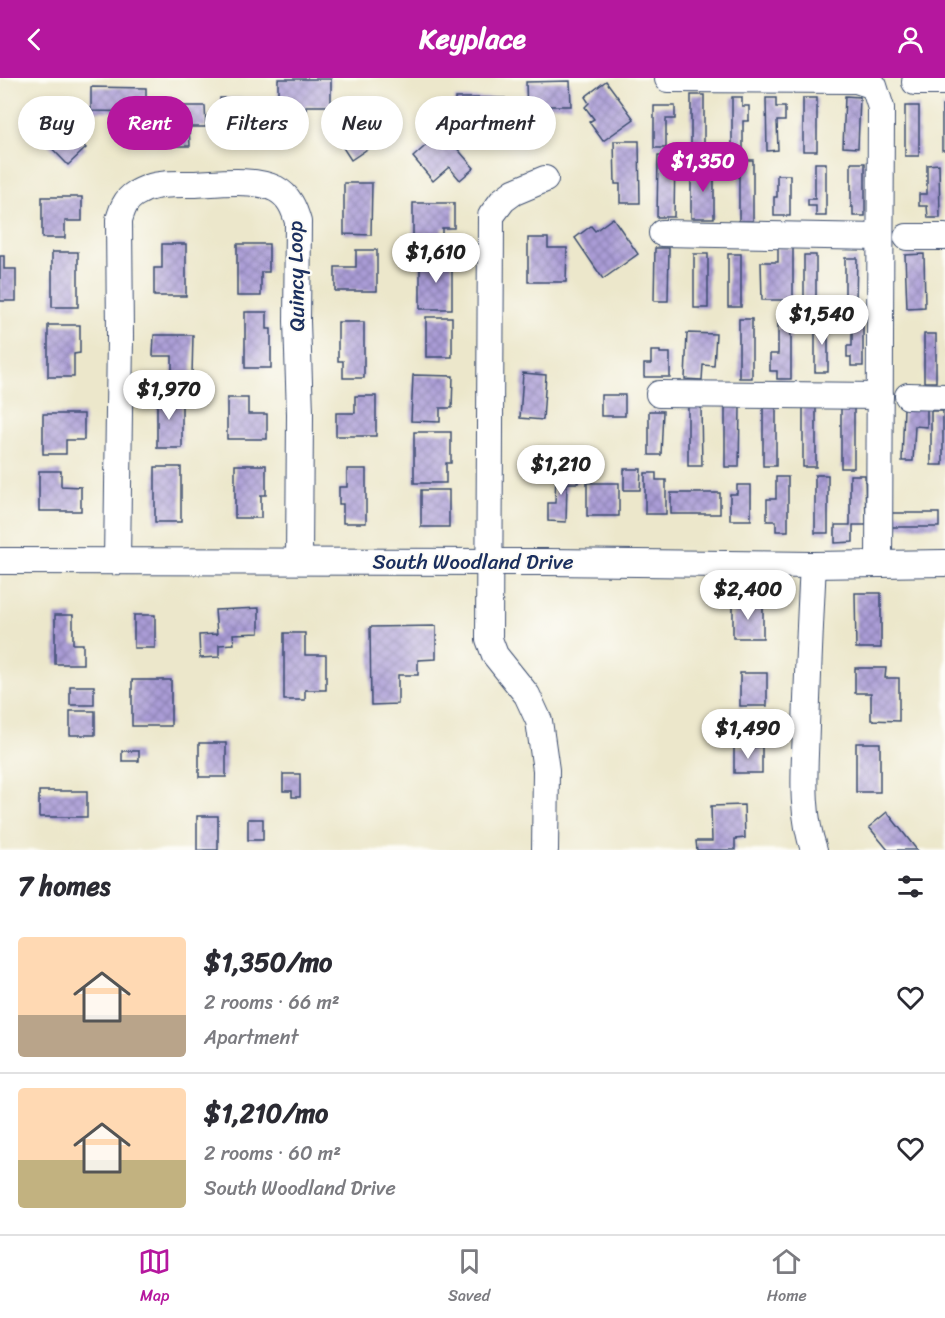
<!DOCTYPE html>
<html lang="en">
<head>
<meta charset="utf-8">
<style>
  :root { --surface:#fff; --page:#f7f7f7; --text:#2b2b33; --muted:#7c7c81; --line:#e1e1e2; --accent:#b5179e }
  body { margin:0; font-family:Sriracha,sans-serif; background:var(--page); color:var(--text); height:100vh; display:flex; flex-direction:column; font-size:22px; white-space:nowrap }
  * { box-sizing:border-box; margin:0 }
  p { font-size:20px; color:var(--muted) }
  .icon { flex:none; width:33px; height:33px; fill:none; stroke:currentColor; stroke-width:2; stroke-linecap:round; stroke-linejoin:round }
  .map { position:relative; height:772px; overflow:hidden }
  .drawer { display:flex; flex-direction:column; background:var(--surface); flex:1 }
  .drawer>* { flex:none }
  .top-card { position:absolute; left:18px; top:18px; width:600px; height:54px; display:flex; gap:12px }
  .price { position:absolute; translate:-50% -51px; padding:0 14px; border-radius:21px; background:#fff; color:#222; font-size:20px; line-height:39px; filter:drop-shadow(0 2px 3px #0008) }
  .price::after { content:''; position:absolute; left:50%; top:36px; width:18px; height:14px; margin-left:-9px; background:inherit; clip-path:polygon(0 0,100% 0,50% 100%) }
  .price.on { background:var(--accent); color:#fff }
  ul { padding:0; list-style:none }
  li { display:flex; align-items:center; gap:18px; height:150px; padding:0 18px }
  li+li { border-top:2px solid var(--line) }
  li span { display:grid; place-items:center; flex:none; width:168px; height:120px; border-radius:6px; color:#555 }
  li>.icon { margin-inline-start:auto }
  span .icon { width:72px; height:72px; fill:#fffc; stroke-width:1 }
  li b { font-size:26px }
  h2 { display:flex; justify-content:space-between; align-items:center; height:72px; padding:0 18px; font-size:26px }
  .tag { padding:0 21px; border-radius:27px; background:var(--surface); box-shadow:0 3px 9px #0003; font-size:21px; line-height:54px }
  .tag.on { background:var(--accent); color:#fff }
  header { display:flex; justify-content:space-between; align-items:center; height:78px; padding:0 18px; background:var(--accent); color:#fff; font-size:27px; font-weight:700 }
  .tabs { display:flex; justify-content:space-around; align-items:center; height:84px; border-top:2px solid var(--line); background:var(--surface); font-size:16px; color:var(--muted) }
  .tabs a { display:grid; justify-items:center; gap:3px }
  .tabs .on { color:var(--accent) }
  .map>svg:first-child { display:block }
  .building { fill:url(#building-cross-hatch) }
  .lines { fill:none; stroke-linecap:round; stroke-linejoin:round }
  .minor-casing { stroke:#3a4b6e; stroke-width:28 }
  .minor { stroke:#fff; stroke-width:26 }
  .labels { text-anchor:middle; stroke-width:4.5; stroke-linejoin:round; paint-order:stroke }
  .street-label { font-size:21px; fill:#1b2f5e; stroke:#fdfcf7 }
</style>
</head>
<body>
<header><svg class="icon" aria-label="back" viewBox="0 0 24 24"><path d="M15 5l-7 7 7 7"/></svg>Keyplace<svg class="icon" aria-label="person" viewBox="0 0 24 24"><circle cx="12" cy="8" r="4"/><path d="M4 21q1-7 8-7t8 7"/></svg></header>
<div class="map">
<svg width="945" height="772" viewBox="0 0 945 772">
  <defs>
    <pattern id="building-cross-hatch" width="8" height="8" patternUnits="userSpaceOnUse" patternTransform="scale(1.5)"><rect width="8" height="8" fill="#aa9cd6"/><path d="M0 0l8 8M0 8l8-8" fill="none" stroke="#8a80b1"/></pattern>
  </defs>
  <rect width="100%" height="100%" fill="#fdfcf7"/>
  <filter id="ink" filterUnits="userSpaceOnUse"><feTurbulence type="fractalNoise" baseFrequency=".0167" numOctaves="2"/><feDisplacementMap in="SourceGraphic" scale="12" xChannelSelector="R" yChannelSelector="G"/><feConvolveMatrix kernelMatrix="1 2 1 2 8 2 1 2 1" color-interpolation-filters="sRGB"/></filter>
  <filter id="wash" filterUnits="userSpaceOnUse"><feTurbulence type="fractalNoise" baseFrequency=".008" numOctaves="4" result="noise"/><feDisplacementMap in="SourceGraphic" scale="24" xChannelSelector="R" yChannelSelector="G"/><feGaussianBlur stdDeviation="1.35" result="paint"/><feColorMatrix in="noise" values="0 0 0 0 0 0 0 0 0 0 0 0 0 0 0 0 0 1.4 0 .05"/><feComposite in="paint" operator="in"/></filter>
  <g filter="url(#wash)">
    <rect width="100%" height="100%" fill="#ece7cb"/>
    <g id="blocks">
      <g class="building">
        <path d="M278,1h53v27h-25v6h-28z"/>
        <path d="M570,3l1,25h-23v10h-21l-1,-34z"/>
        <path d="M606,3l28,38 -31,22 -14,-19 5,-3 -9,-12 4,-4 -4,-6z"/>
        <path d="M91,9l55,1v24l-55,-1z"/>
        <rect x="691" y="17" width="13" height="57"/>
        <path d="M845,18l15,1 -2,51 -15,-1z"/>
        <path d="M732,19h10v9h7v15h-6v29h-11z"/>
        <path d="M220,20h40v40h-24v-19h-16z"/>
        <rect x="455" y="20" width="50" height="23"/>
        <path d="M766,20h10v9h9v14h-8l1,29 -11,1z"/>
        <rect x="803" y="20" width="14" height="53"/>
        <path d="M364,26l21,33 -34,23 -13,-20 16,-11 -8,-13z"/>
        <path d="M165,28h40l1,21h-17l1,19h-25z"/>
        <path d="M654,28h21v13h-9v29h-12z"/>
        <rect x="905" y="28" width="14" height="50"/>
        <rect x="942" y="28" width="3" height="44"/>
        <path d="M69,30l14,15 -11,11 14,14 -18,17 -28,-29z"/>
        <path d="M442,53l32,37 -14,12 -11,-13 -16,14 -20,-24z"/>
        <path d="M614,63h25l1,62h-20v-19h-5z"/>
        <path d="M658,78h17l-1,61h-17z"/>
        <rect x="739" y="82" width="14" height="61"/>
        <path d="M701,85h13v55h-23v-39h9z"/>
        <path d="M815,85h11v53h-10v-10h-8v-7h7z"/>
        <path d="M851,85h14v53h-12v-9h-2z"/>
        <path d="M939,86l1,54h-12l-1,-12h-8v-12h8v-29z"/>
        <path d="M777,97h13v41h-16v-19h3z"/>
        <path d="M344,105h28l-1,52 -27,-1z"/>
        <path d="M42,119h40v24h-17v17h-23z"/>
        <path d="M413,125h41v25h-12v17h-29z"/>
        <path d="M613,140l25,36 -35,25 -28,-41 16,-12 4,5z"/>
        <path d="M528,160h20v10h19l-1,34h-38z"/>
        <path d="M162,166h24v52h-32v-28h8z"/>
        <path d="M237,166h32v28h-8v24h-24z"/>
        <path d="M655,170h14l-1,53h-14z"/>
        <path d="M778,170h15v52h-31l-1,-38h17z"/>
        <path d="M356,172h21v41h-42v-24h21z"/>
        <rect x="52" y="174" width="26" height="55"/>
        <rect x="694" y="176" width="14" height="54"/>
        <rect x="728" y="176" width="13" height="53"/>
        <path d="M924,176l1,53 -18,1 -2,-53z"/>
        <rect x="804" y="177" width="12" height="53"/>
        <path d="M0,178h4v13h12v32h-16z"/>
        <path d="M845,180h12l-1,43h-11z"/>
        <rect x="420" y="181" width="32" height="50"/>
        <path d="M245,234h22v17h4v39h-26z"/>
        <rect x="426" y="239" width="26" height="40"/>
        <rect x="739" y="241" width="13" height="59"/>
        <path d="M778,241h13v60h-14v-8h-7v-17h8z"/>
        <rect x="815" y="242" width="13" height="52"/>
        <path d="M338,244h26v56h-21v-17h-5z"/>
        <path d="M48,247h32v28l-6,1v23h-26z"/>
        <path d="M852,248h11v40h-12v-9h-4v-11h5z"/>
        <path d="M687,255l29,1 -2,32 -11,-1 -1,15 -17,-1z"/>
        <rect x="924" y="256" width="12" height="48"/>
        <path d="M154,257h39l-1,40h-20v-19h-19z"/>
        <path d="M651,273h9v2h10v24h-26v-13h7z"/>
        <path d="M523,295l23,2 -3,45 -23,-2z"/>
        <path d="M413,297l40,1 -1,32h-12v14l-29,-1z"/>
        <rect x="157" y="316" width="25" height="54"/>
        <rect x="601" y="317" width="24" height="21"/>
        <path d="M355,318h21v40h-40v-23h19z"/>
        <path d="M227,320h21v16h19v25h-40z"/>
        <path d="M688,329h13l1,59h-14z"/>
        <path d="M725,329h15l-1,60h-14z"/>
        <rect x="763" y="329" width="13" height="59"/>
        <rect x="803" y="329" width="13" height="60"/>
        <rect x="841" y="329" width="13" height="61"/>
        <path d="M904,329l23,1v19l-12,-1 -2,35h-11z"/>
        <path d="M649,333h14l-2,44h-12z"/>
        <rect x="931" y="333" width="12" height="54"/>
        <path d="M43,336h41v26h-18v14h-23z"/>
        <path d="M414,354h37v31h-5v20h-32z"/>
        <path d="M235,387h31v30h-5v23h-26z"/>
        <rect x="155" y="389" width="26" height="55"/>
        <path d="M347,391h19v54h-23v-19h-4v-17h8z"/>
        <path d="M624,391h17l-1,21h-16z"/>
        <path d="M39,393h22v15l20,1v24h-42z"/>
        <path d="M556,394h23l-1,11h-11l-1,39 -18,-1v-18h7z"/>
        <path d="M645,395h11v7h10v34h-21z"/>
        <rect x="815" y="397" width="13" height="58"/>
        <path d="M850,397h15l1,50h-13v17l-18,1v-18h15z"/>
        <path d="M776,399h12v54h-12v-10h-9v-22h9z"/>
        <rect x="587" y="405" width="32" height="33"/>
        <path d="M737,407h14v35h-21v-26h7z"/>
        <rect x="421" y="412" width="28" height="37"/>
        <rect x="671" y="415" width="49" height="21"/>
        <rect x="891" y="435" width="48" height="14"/>
        <path d="M855,515h26v55h-25z"/>
        <rect x="733" y="526" width="30" height="34"/>
        <path d="M259,530v25l-26,1 1,10 -15,1v12l-19,1 -1,-23 18,-1 -2,-24z"/>
        <path d="M55,537h18v29h10v20h-28z"/>
        <rect x="134" y="537" width="21" height="33"/>
        <path d="M436,548v33l-18,1v15h-20v29l-27,1 -1,-78z"/>
        <path d="M284,555h21v22h21v35h-21v10h-21z"/>
        <path d="M855,590h31l-1,10h14v43l-28,-1v-27h-16z"/>
        <rect x="740" y="595" width="27" height="33"/>
        <rect x="132" y="602" width="39" height="46"/>
        <rect x="70" y="608" width="24" height="19"/>
        <rect x="70" y="633" width="25" height="24"/>
        <rect x="199" y="665" width="27" height="34"/>
        <rect x="856" y="665" width="24" height="49"/>
        <rect x="734" y="669" width="28" height="26"/>
        <rect x="122" y="673" width="17" height="10"/>
        <path d="M283,696h17v23h-8v-6h-9z"/>
        <rect x="39" y="713" width="48" height="26"/>
        <path d="M744,727l1,33 -10,1v11h-38l-1,-9h16l-1,-35z"/>
        <path d="M887,734l30,38h-29l-19,-23z"/>
        <rect x="197" y="738" width="21" height="34"/>
        <rect x="248" y="741" width="15" height="21"/>
      </g>
    </g>
  </g>
  <g filter="url(#ink)">
    <use href="#blocks" fill-opacity="0" stroke="#3a4b6e" stroke-width="1.5"/>
    <g class="lines">
      <g class="minor-casing">
        <g id="minor">
          <path d="M668,1l188,1 18,6 7,22 -2,456"/>
          <path d="M915,4h30"/>
          <path d="M545,101l-31,13 -11,8 -12,16 -2,423 6,16 32,40 12,26 7,49 -1,80"/>
          <path d="M662,155l218,4"/>
          <path d="M907,159h38"/>
          <path d="M659,316l221,2"/>
          <path d="M908,318l37,1"/>
          <path d="M0,483l547,1 266,3 132,-2"/>
          <path d="M117,483l3,-225 -1,-116c3,-10 6,-20 16,-26 4,-2 9,-5 13,-6 14,-5 30,-4 45,-4 25,-1 61,-6 83,5 13,7 18,19 22,33l-1,99 3,93 -1,147"/>
          <path d="M813,487c-3,54 -5,108 -7,161 -1,42 -6,84 8,124"/>
        </g>
      </g>
      <use href="#minor" class="minor"/>
    </g>
  </g>
  <g class="labels">
    <g class="street-label">
      <text transform="translate(296 198) rotate(-91)" y="7">Quincy Loop</text>
      <text x="473" y="491">South Woodland Drive</text>
    </g>
  </g>
</svg>
<b class="price on" style="left:703px;top:115px">$1,350</b>
<b class="price" style="left:436px;top:206px">$1,610</b>
<b class="price" style="left:822px;top:268px">$1,540</b>
<b class="price" style="left:169px;top:343px">$1,970</b>
<b class="price" style="left:561px;top:418px">$1,210</b>
<b class="price" style="left:748px;top:543px">$2,400</b>
<b class="price" style="left:748px;top:682px">$1,490</b>
<div class="top-card">
<a class="tag">Buy</a>
<a class="tag on">Rent</a>
<a class="tag">Filters</a>
<a class="tag">New</a>
<a class="tag">Apartment</a>
</div>
</div>
<section class="drawer">
<h2>7 homes<svg class="icon" aria-label="filters" viewBox="0 0 24 24"><path d="M4 7h16M4 17h16"/><circle cx="9" cy="7" r="2"/><circle cx="15" cy="17" r="2"/></svg></h2>
<ul>
<li><span style="background:linear-gradient(#ffd9b3 65%,#b9a48a 0)"><svg class="icon" aria-label="home" viewBox="0 0 24 24"><path d="M3 11l9-7 9 7M6 9v11h12V9"/></svg></span><div><b>$1,350/mo</b><p>2 rooms · 66 m²</p><p>Apartment</p></div><svg class="icon" aria-label="heart" viewBox="0 0 24 24"><path d="M12 20l-8-8c-3-5 5-10 8-4 3-6 11-1 8 4z"/></svg></li>
<li><span style="background:linear-gradient(#ffd9b3 60%,#c2b280 0)"><svg class="icon" aria-label="home" viewBox="0 0 24 24"><path d="M3 11l9-7 9 7M6 9v11h12V9"/></svg></span><div><b>$1,210/mo</b><p>2 rooms · 60 m²</p><p>South Woodland Drive</p></div><svg class="icon" aria-label="heart" viewBox="0 0 24 24"><path d="M12 20l-8-8c-3-5 5-10 8-4 3-6 11-1 8 4z"/></svg></li>
</ul>
</section>
<nav class="tabs">
<a class="on"><svg class="icon" aria-label="map" viewBox="0 0 24 24"><path d="M3 6l6-2 6 2 6-2v14l-6 2-6-2-6 2zM9 4v14M15 6v14"/></svg>Map</a>
<a><svg class="icon" aria-label="saved" viewBox="0 0 24 24"><path d="M7 4h10v16l-5-4-5 4z"/></svg>Saved</a>
<a><svg class="icon" aria-label="home" viewBox="0 0 24 24"><path d="M3 11l9-7 9 7M6 9v11h12V9"/></svg>Home</a>
</nav>
</body>
</html>
